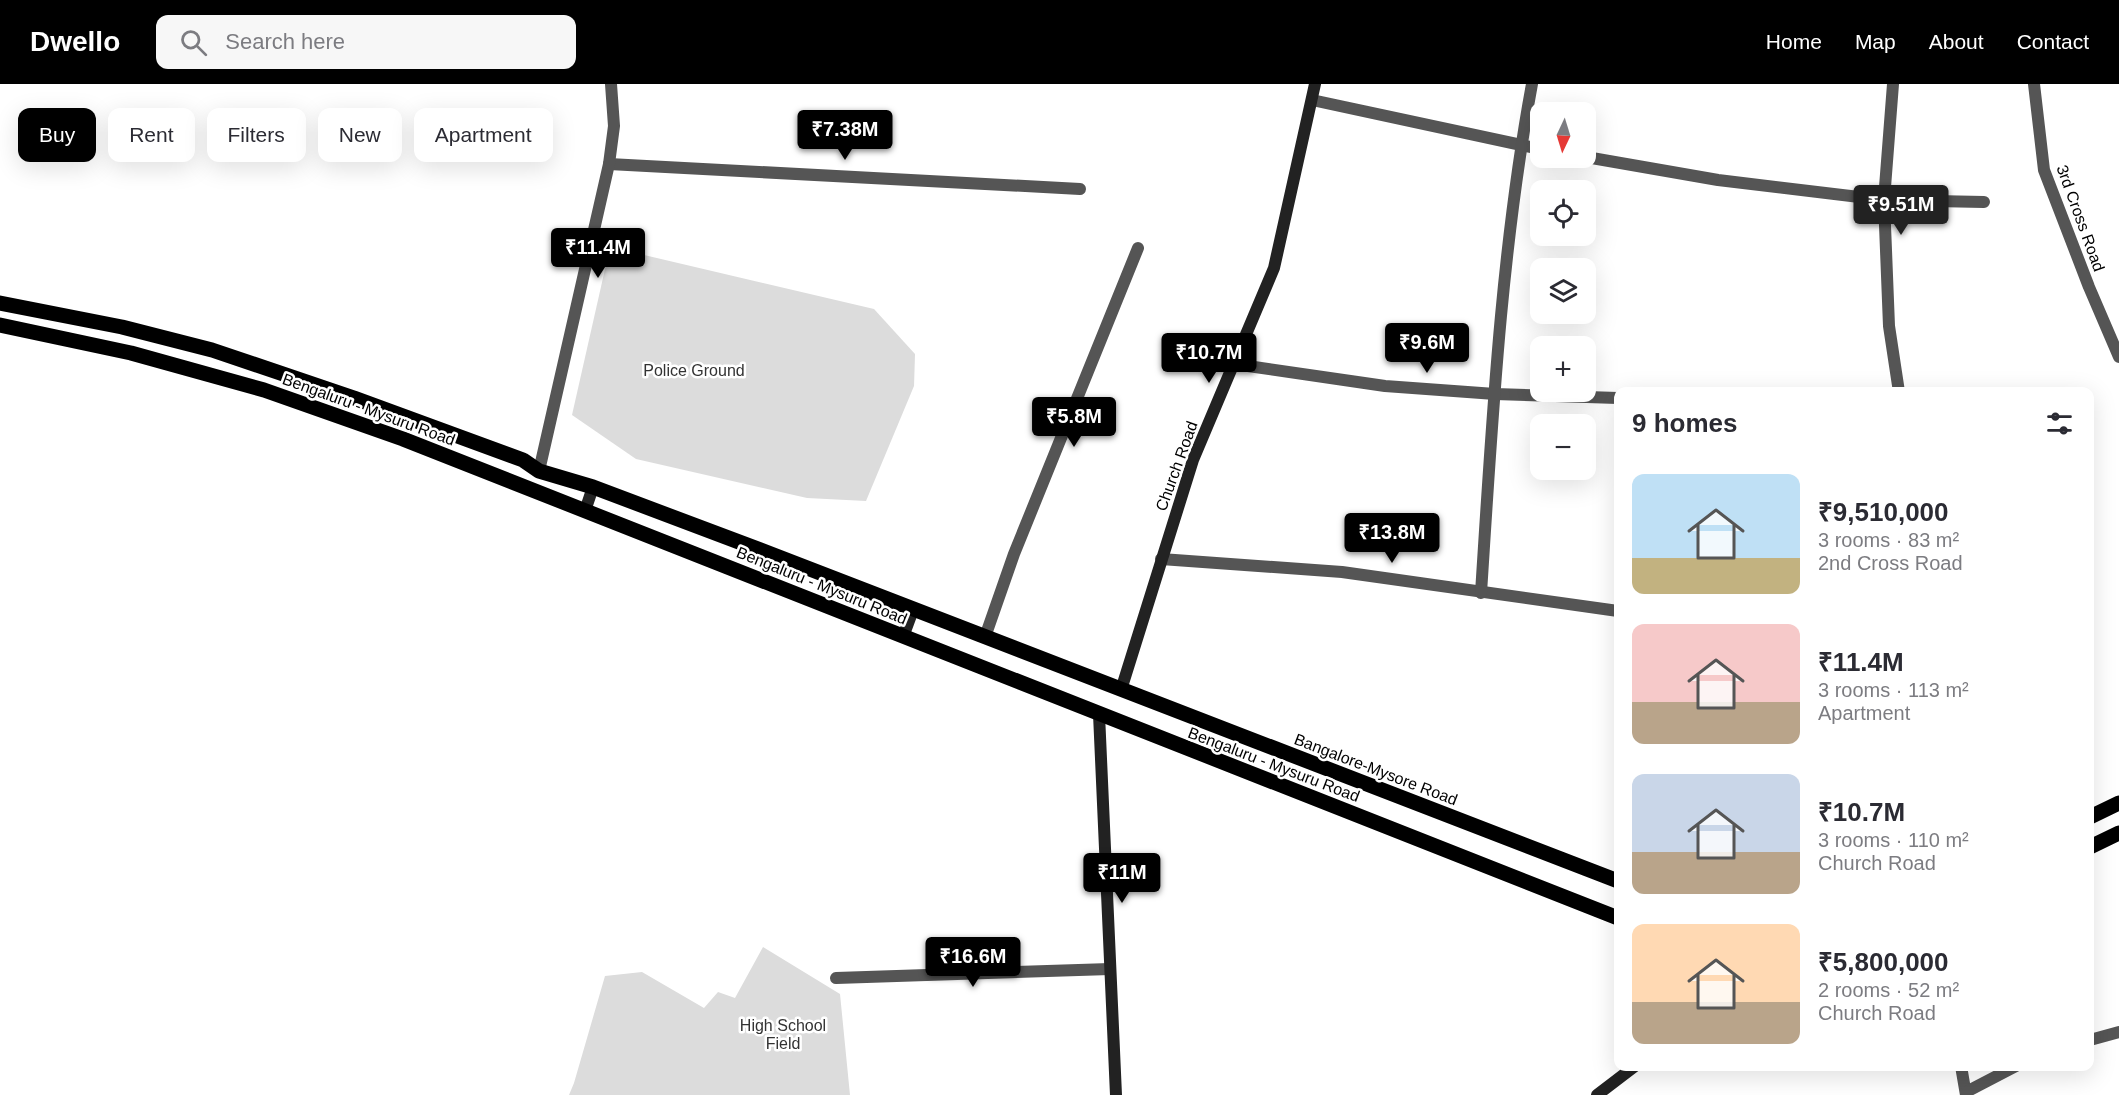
<!DOCTYPE html>
<html lang="en">
<head>
<meta charset="utf-8">
<style>
  :root { --surface:#fff; --page:#f7f7f7; --text:#2b2b33; --muted:#7c7c81; --accent:#000 }
  body { margin:0; font-family:Helvetica,sans-serif; background:var(--page); color:var(--text); height:100vh; display:flex; flex-direction:column; font-size:22px; white-space:nowrap }
  * { box-sizing:border-box; margin:0 }
  p { font-size:20px; color:var(--muted) }
  .icon { flex:none; width:33px; height:33px; fill:none; stroke:currentColor; stroke-width:2; stroke-linecap:round; stroke-linejoin:round }
  .map { position:relative; flex:1; overflow:hidden }
  .panel { position:absolute; left:1614px; top:303px; width:480px; height:684px; display:flex; flex-direction:column; background:var(--surface); border-radius:12px; box-shadow:0 6px 24px #0002 }
  .panel>* { flex:none }
  .hud { position:absolute; left:18px; top:24px; width:570px; height:54px; display:flex; gap:12px }
  .needle { width:39px; rotate:184deg }
  .tools { position:absolute; left:1530px; top:18px; display:grid; gap:12px }
  .tools a { display:grid; place-items:center; width:66px; height:66px; border-radius:12px; background:var(--surface); box-shadow:0 6px 24px #0002; font-size:30px }
  .price { position:absolute; translate:-50% -51px; padding:0 14px; border-radius:6px; background:var(--accent); color:#fff; font-size:20px; line-height:39px; filter:drop-shadow(0 2px 3px #0008) }
  .price::after { content:''; position:absolute; left:50%; top:36px; width:18px; height:14px; margin-left:-9px; background:inherit; clip-path:polygon(0 0,100% 0,50% 100%) }
  .price.current { background:#222; color:#fff }
  ul { padding:0; list-style:none }
  li { display:flex; align-items:center; gap:18px; height:150px; padding:0 18px }
  li span { display:grid; place-items:center; flex:none; width:168px; height:120px; border-radius:12px; color:#555 }
  li>.icon { margin-inline-start:auto }
  span .icon { width:72px; height:72px; fill:#fffc; stroke-width:1 }
  li b { font-size:26px }
  h2 { display:flex; justify-content:space-between; align-items:center; height:72px; padding:0 18px; font-size:26px }
  .pill { padding:0 21px; border-radius:12px; background:var(--surface); box-shadow:0 6px 24px #0002; font-size:21px; line-height:54px }
  .pill.current { background:var(--accent); color:#fff }
  header { display:flex; align-items:center; gap:36px; box-sizing:border-box; height:84px; padding:0 30px; background:var(--accent); color:#fff }
  header strong { font-size:28px }
  nav { display:flex; gap:33px; margin-inline-start:auto; font-size:21px }
  .search { width:420px; height:54px; background:var(--page); display:flex; align-items:center; gap:15px; box-sizing:border-box; padding:0 21px; border-radius:12px; color:var(--muted); font-size:22px }
  .map>svg:first-child { display:block }
  .green { fill:#dcdcdc }
  .lines { fill:none; stroke-linecap:round; stroke-linejoin:round }
  .street { stroke:#555; stroke-width:12 }
  .secondary { stroke:#222; stroke-width:12 }
  .primary { stroke:#000; stroke-width:15 }
  .labels { text-anchor:middle; stroke-width:5; stroke-linejoin:round; paint-order:stroke }
  .street-label { font-size:16px; fill:#000; stroke:#fff }
  .park-label { font-size:16px; fill:#333; stroke:#fff }
</style>
</head>
<body>
<header>
<strong>Dwello</strong>
<div class="search"><svg class="icon" aria-label="search" viewBox="0 0 24 24"><circle cx="10" cy="10" r="6"/><path d="M15 15l6 6"/></svg>Search here</div>
<nav><a>Home</a><a>Map</a><a>About</a><a>Contact</a></nav>
</header>
<div class="map">
<svg width="2119" height="1011" viewBox="0 0 2119 1011">
  <rect width="100%" height="100%" fill="#fff"/>
  <g class="green">
    <path d="M610,163l264,62 41,45 -1,32 -48,115 -59,-3 -171,-39 -64,-44z"/>
    <path d="M763,863l77,47 10,101h-281l5,-12 31,-107 37,-4 62,36 14,-16 17,6z"/>
  </g>
  <g class="lines">
    <g class="street">
      <path d="M1893,0l-9,116 5,126 10,66"/>
      <path d="M2034,0l10,86 45,117 30,70"/>
      <path d="M1312,16l228,49"/>
      <path d="M1586,73l132,23 166,20 100,2"/>
      <path d="M609,80l471,25"/>
      <path d="M1234,280l151,22 110,8 123,4"/>
      <path d="M539,387l70,-307 5,-38 -3,-42"/>
      <path d="M1161,475l181,13 276,39"/>
      <path d="M1481,509c11,-170 20,-341 51,-509"/>
      <path d="M985,553l29,-83 124,-306"/>
      <path d="M836,894l274,-9"/>
      <path d="M2090,956l29,-8"/>
      <path d="M1961,982l5,29"/>
      <path d="M1966,1008l50,-26"/>
    </g>
    <g class="secondary">
      <path d="M585,427l8,-24"/>
      <path d="M903,553l10,-27"/>
      <path d="M1121,606l72,-230 81,-192 41,-184"/>
      <path d="M1099,630l17,381"/>
      <path d="M1597,1011l38,-29"/>
    </g>
    <g class="primary">
      <path d="M0,219l122,24 90,23 142,48 169,62 16,11 54,16 178,67 847,327"/>
      <path d="M0,241l131,28 133,37 139,49 1215,479"/>
      <path d="M2090,733l29,-14"/>
      <path d="M2090,763l29,-14"/>
    </g>
  </g>
  <g class="labels">
    <g class="street-label">
      <text transform="translate(2081 134) rotate(70)" y="6">3rd Cross Road</text>
      <text transform="translate(369 325) rotate(20)" y="6">Bengaluru - Mysuru Road</text>
      <text transform="translate(1176 382) rotate(-70)" y="6">Church Road</text>
      <text transform="translate(822 501) rotate(22)" y="6">Bengaluru - Mysuru Road</text>
      <text transform="translate(1274 680) rotate(21)" y="6">Bengaluru - Mysuru Road</text>
      <text transform="translate(1376 685) rotate(21)" y="6">Bangalore-Mysore Road</text>
    </g>
    <g class="park-label">
      <text x="694" y="292">Police Ground</text>
      <text x="783" y="947">High School<tspan x="783" dy="18">Field</tspan></text>
    </g>
  </g>
</svg>
<div class="tools">
<a><svg class="needle" viewBox="-14 -14 28 28"><path d="M0-13l5 13h-10z" fill="#e53935"/><path d="M0 13l5-13h-10z" fill="#7c7c81"/></svg></a>
<a><svg class="icon" aria-label="locate" viewBox="0 0 24 24"><circle cx="12" cy="12" r="6"/><path d="M12 2v4M12 18v4M2 12h4M18 12h4"/></svg></a>
<a><svg class="icon" aria-label="layers" viewBox="0 0 24 24"><path d="M12 4l9 5-9 5-9-5zM3 14l9 5 9-5"/></svg></a>
<a>+</a>
<a>−</a>
</div>
<b class="price" style="left:845px;top:77px">₹7.38M</b>
<b class="price current" style="left:1901px;top:152px">₹9.51M</b>
<b class="price" style="left:598px;top:195px">₹11.4M</b>
<b class="price" style="left:1427px;top:290px">₹9.6M</b>
<b class="price" style="left:1209px;top:300px">₹10.7M</b>
<b class="price" style="left:1074px;top:364px">₹5.8M</b>
<b class="price" style="left:1392px;top:480px">₹13.8M</b>
<b class="price" style="left:1122px;top:820px">₹11M</b>
<b class="price" style="left:973px;top:904px">₹16.6M</b>
<div class="hud">
<a class="pill current">Buy</a>
<a class="pill">Rent</a>
<a class="pill">Filters</a>
<a class="pill">New</a>
<a class="pill">Apartment</a>
</div>
<section class="panel">
<h2>9 homes<svg class="icon" aria-label="filters" viewBox="0 0 24 24"><path d="M4 7h16M4 17h16"/><circle cx="9" cy="7" r="2"/><circle cx="15" cy="17" r="2"/></svg></h2>
<ul>
<li><span style="background:linear-gradient(#bfe0f5 70%,#c2b280 0)"><svg class="icon" aria-label="home" viewBox="0 0 24 24"><path d="M3 11l9-7 9 7M6 9v11h12V9"/></svg></span><div><b>₹9,510,000</b><p>3 rooms · 83 m²</p><p>2nd Cross Road</p></div></li>
<li><span style="background:linear-gradient(#f6c9c9 65%,#b9a48a 0)"><svg class="icon" aria-label="home" viewBox="0 0 24 24"><path d="M3 11l9-7 9 7M6 9v11h12V9"/></svg></span><div><b>₹11.4M</b><p>3 rooms · 113 m²</p><p>Apartment</p></div></li>
<li><span style="background:linear-gradient(#c9d6e8 65%,#b9a48a 0)"><svg class="icon" aria-label="home" viewBox="0 0 24 24"><path d="M3 11l9-7 9 7M6 9v11h12V9"/></svg></span><div><b>₹10.7M</b><p>3 rooms · 110 m²</p><p>Church Road</p></div></li>
<li><span style="background:linear-gradient(#ffd9b3 65%,#b9a48a 0)"><svg class="icon" aria-label="home" viewBox="0 0 24 24"><path d="M3 11l9-7 9 7M6 9v11h12V9"/></svg></span><div><b>₹5,800,000</b><p>2 rooms · 52 m²</p><p>Church Road</p></div></li>
</ul>
</section>
</div>
</body>
</html>
